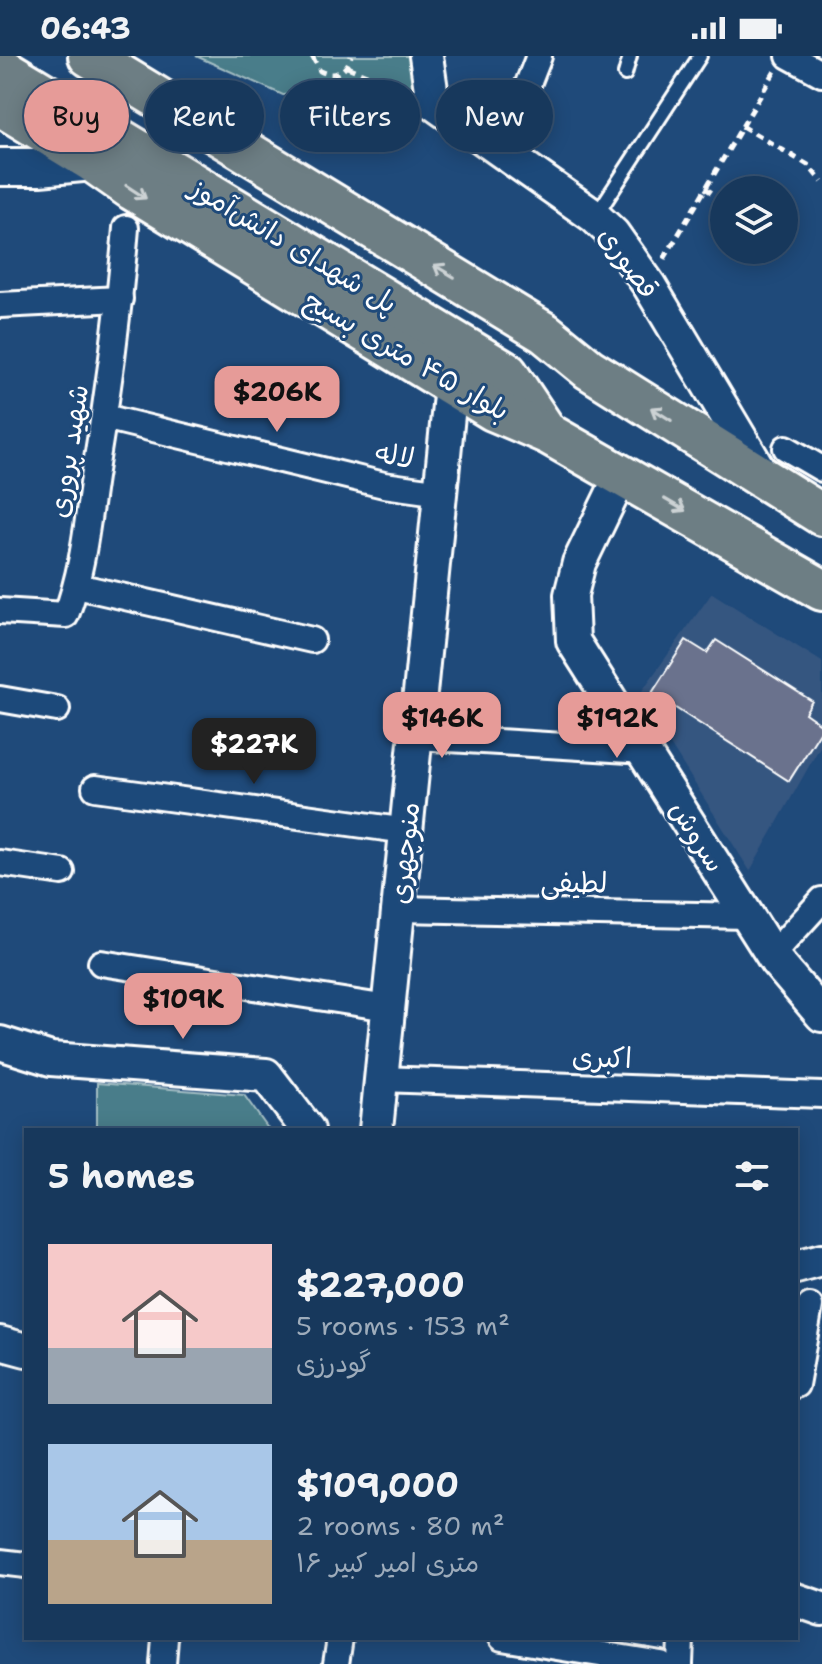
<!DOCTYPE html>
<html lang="en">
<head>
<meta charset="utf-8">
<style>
  :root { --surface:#17385c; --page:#203f62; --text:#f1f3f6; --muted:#9eacbb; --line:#365272; --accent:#e69b98 }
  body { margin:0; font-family:"Shantell Sans","Playpen Sans Arabic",sans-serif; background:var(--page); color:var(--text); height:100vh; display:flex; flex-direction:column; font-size:30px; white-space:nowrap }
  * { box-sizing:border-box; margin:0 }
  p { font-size:26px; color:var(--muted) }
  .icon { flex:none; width:44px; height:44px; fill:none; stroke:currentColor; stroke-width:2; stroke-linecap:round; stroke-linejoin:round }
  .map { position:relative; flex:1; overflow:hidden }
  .sheet { position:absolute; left:24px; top:1072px; width:774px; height:512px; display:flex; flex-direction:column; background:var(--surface); border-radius:0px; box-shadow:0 4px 20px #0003,0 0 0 2px var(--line) }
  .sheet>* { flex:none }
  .hud { position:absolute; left:24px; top:24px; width:774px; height:72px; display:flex; gap:16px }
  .buttons { position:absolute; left:710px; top:120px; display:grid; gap:16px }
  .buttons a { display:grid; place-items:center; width:88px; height:88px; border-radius:50%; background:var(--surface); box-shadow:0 4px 20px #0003,0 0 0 2px var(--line); font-size:40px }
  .price { position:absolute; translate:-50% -68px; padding:0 18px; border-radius:16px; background:var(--accent); color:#111; font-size:26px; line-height:52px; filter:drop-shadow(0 2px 4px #0008) }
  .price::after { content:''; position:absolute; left:50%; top:48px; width:24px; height:18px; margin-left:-12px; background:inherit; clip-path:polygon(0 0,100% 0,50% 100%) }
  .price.selected { background:#222; color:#fff }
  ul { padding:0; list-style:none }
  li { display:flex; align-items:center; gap:24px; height:200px; padding:0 24px }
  li span { display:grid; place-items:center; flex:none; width:224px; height:160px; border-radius:0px; color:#555 }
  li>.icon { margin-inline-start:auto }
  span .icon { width:96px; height:96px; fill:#fffc; stroke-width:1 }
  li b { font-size:34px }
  h2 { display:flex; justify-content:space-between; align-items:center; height:96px; padding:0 24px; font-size:34px }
  .pill { padding:0 28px; border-radius:36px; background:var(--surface); box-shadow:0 4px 20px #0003,0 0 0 2px var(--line); font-size:28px; line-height:72px }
  .pill.selected { background:var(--accent); color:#111 }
  .status { display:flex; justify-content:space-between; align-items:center; height:56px; padding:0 40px; background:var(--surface); direction:ltr }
  .status svg { height:22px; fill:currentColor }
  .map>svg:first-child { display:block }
  .built { fill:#365680 }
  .green { fill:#487d8a; stroke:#a4bec4; stroke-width:2 }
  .building { fill:#6a728d; stroke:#fff; stroke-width:2 }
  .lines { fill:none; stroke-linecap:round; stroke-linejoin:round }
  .service-casing { stroke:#fff; stroke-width:18 }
  .minor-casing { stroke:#fff; stroke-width:30 }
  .tertiary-casing { stroke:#fff; stroke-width:38 }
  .secondary-casing { stroke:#fff; stroke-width:42 }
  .primary-casing { stroke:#fff; stroke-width:46 }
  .path { stroke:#fff; stroke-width:5; stroke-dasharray:8 6; stroke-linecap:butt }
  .service { stroke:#1f4a7a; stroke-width:12 }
  .minor { stroke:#1f4a7a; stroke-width:24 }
  .tertiary { stroke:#1f4a7a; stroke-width:32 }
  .secondary { stroke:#1f4a7a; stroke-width:36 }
  .primary { stroke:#6d7e84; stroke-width:40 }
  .oneway { stroke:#ccd2d4 }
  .labels { text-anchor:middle; stroke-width:6; stroke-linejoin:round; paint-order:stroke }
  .street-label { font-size:28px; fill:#fff; stroke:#1f4a7a }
</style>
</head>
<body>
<div class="status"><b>06:43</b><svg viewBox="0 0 49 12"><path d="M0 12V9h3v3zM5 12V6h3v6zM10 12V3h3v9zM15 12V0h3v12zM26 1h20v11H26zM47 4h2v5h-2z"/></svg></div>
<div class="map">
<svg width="822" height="1608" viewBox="0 0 822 1608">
  <rect width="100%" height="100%" fill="#1f4a7a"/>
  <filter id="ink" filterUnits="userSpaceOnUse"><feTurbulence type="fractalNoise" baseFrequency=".0125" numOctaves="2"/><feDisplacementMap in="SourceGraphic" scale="16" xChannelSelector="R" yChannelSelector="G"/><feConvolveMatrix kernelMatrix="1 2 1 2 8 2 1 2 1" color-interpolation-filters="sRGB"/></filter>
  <g filter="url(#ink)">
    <path class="built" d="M712,537l110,69v81l-72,128 -111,-176z"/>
    <g class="green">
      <path d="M196,0h218l8,63 -52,-30 -87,6z"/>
      <path d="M97,1027l147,12 25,35h-172z"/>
    </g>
    <path class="building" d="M686,584l21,13 9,-13 96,61 -7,12 17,12v4l-33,52 -137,-88z"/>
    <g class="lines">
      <g class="service-casing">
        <g id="service">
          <path d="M625,18l5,-18"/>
          <path d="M595,161l105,-161"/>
        </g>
      </g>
      <g class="minor-casing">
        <g id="minor">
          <path d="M789,0l33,18"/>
          <path d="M501,97l38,-97"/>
          <path d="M0,249l120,-6"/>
          <path d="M104,361l280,68 58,8"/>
          <path d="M786,392l36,21"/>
          <path d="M77,530l235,54"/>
          <path d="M0,555l66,4c17,-44 21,-91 28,-138 14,-82 25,-165 32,-249"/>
          <path d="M0,643l57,10"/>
          <path d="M416,681l229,14"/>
          <path d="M95,732l312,43"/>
          <path d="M0,807l62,9"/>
          <path d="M399,853l349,7"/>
          <path d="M772,899l50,-55"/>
          <path d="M101,907l287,45"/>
          <path d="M381,1023l441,16"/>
          <path d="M796,1329l14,-79"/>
          <path d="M0,1506l26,3"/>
          <path d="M502,1582l159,26"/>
          <path d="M163,1608l2,-26"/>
          <path d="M336,1608l4,-26"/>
          <path d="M680,1608l1,-26"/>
        </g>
      </g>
      <g class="tertiary-casing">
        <g id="tertiary">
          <path d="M426,0l7,47 162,114 18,17 36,51 115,193"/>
          <path d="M622,418l-43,89 -8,32 2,46 203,320 46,54"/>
          <path d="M0,987l51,16 215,16 42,55"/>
          <path d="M376,1074l75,-745"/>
          <path d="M796,1211l26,-7"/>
          <path d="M0,1287l26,7"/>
          <path d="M796,1544l26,9"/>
        </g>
      </g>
      <g class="secondary-casing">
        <path id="secondary" d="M0,111h39l54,-5"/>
      </g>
      <g class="primary-casing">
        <g id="primary">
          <path d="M89,0l456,277 44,36 233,146"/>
          <path d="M0,11l507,306 40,60"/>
          <path d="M0,49l93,57 40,28 360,220 54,23 275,157"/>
        </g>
      </g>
      <g class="path">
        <path d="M312,0l8,15c14,7 27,1 31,-15"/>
        <path d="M347,11l58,24"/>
        <path d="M742,70l66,39 14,17"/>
        <path d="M705,132l19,13"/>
        <path d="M664,203l111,-188"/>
      </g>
      <use href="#service" class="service"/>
      <use href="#minor" class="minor"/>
      <use href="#tertiary" class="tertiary"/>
      <use href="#secondary" class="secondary"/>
      <use href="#primary" class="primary"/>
    </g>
    <defs><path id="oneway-shaft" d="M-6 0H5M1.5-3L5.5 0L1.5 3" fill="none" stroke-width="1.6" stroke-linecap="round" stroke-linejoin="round" transform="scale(2)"/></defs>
    <g class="oneway">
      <use href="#oneway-shaft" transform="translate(136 136) rotate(33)"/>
      <use href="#oneway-shaft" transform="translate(444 215) rotate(-149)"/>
      <use href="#oneway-shaft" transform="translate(661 358) rotate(-148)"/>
      <use href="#oneway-shaft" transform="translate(675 449) rotate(30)"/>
    </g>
  </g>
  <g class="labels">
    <g class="street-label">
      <text transform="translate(294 189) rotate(31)" y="10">پل شهدای دانش‌آموز</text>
      <text transform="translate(629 206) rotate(54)" y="10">قصوری</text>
      <text transform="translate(407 299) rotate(30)" y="10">بلوار ۴۵ متری بسیج</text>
      <text transform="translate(68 395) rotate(-81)" y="10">شهید پروری</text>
      <text transform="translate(395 399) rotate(11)" y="10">لاله</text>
      <text transform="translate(698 780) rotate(58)" y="10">سروش</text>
      <text transform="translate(404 797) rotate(-84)" y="10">منوچهری</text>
      <text transform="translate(574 826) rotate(1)" y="10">لطیفی</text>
      <text transform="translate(602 1001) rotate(2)" y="10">اکبری</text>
    </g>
  </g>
</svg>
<div class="buttons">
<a><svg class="icon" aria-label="layers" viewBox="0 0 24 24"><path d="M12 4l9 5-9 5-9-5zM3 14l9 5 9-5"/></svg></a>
</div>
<b class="price" style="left:277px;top:378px">$206K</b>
<b class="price" style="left:442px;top:704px">$146K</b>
<b class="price" style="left:617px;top:704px">$192K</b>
<b class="price selected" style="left:254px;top:730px">$227K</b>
<b class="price" style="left:183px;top:985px">$109K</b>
<div class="hud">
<a class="pill selected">Buy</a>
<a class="pill">Rent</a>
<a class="pill">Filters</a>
<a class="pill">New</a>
</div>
<section class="sheet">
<h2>5 homes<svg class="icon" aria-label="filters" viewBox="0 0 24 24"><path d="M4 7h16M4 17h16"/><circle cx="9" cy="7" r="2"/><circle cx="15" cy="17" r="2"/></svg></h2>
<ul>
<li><span style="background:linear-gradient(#f6c9c9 65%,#9aa5b1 0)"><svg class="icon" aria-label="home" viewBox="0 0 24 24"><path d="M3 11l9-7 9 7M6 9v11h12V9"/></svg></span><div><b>$227,000</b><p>5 rooms · 153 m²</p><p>گودرزی</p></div></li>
<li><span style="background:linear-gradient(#a9c7e8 60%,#b9a48a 0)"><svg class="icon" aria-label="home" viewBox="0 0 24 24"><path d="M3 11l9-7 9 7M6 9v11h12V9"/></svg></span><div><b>$109,000</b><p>2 rooms · 80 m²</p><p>۱۶ متری امیر کبیر</p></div></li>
</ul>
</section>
</div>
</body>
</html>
